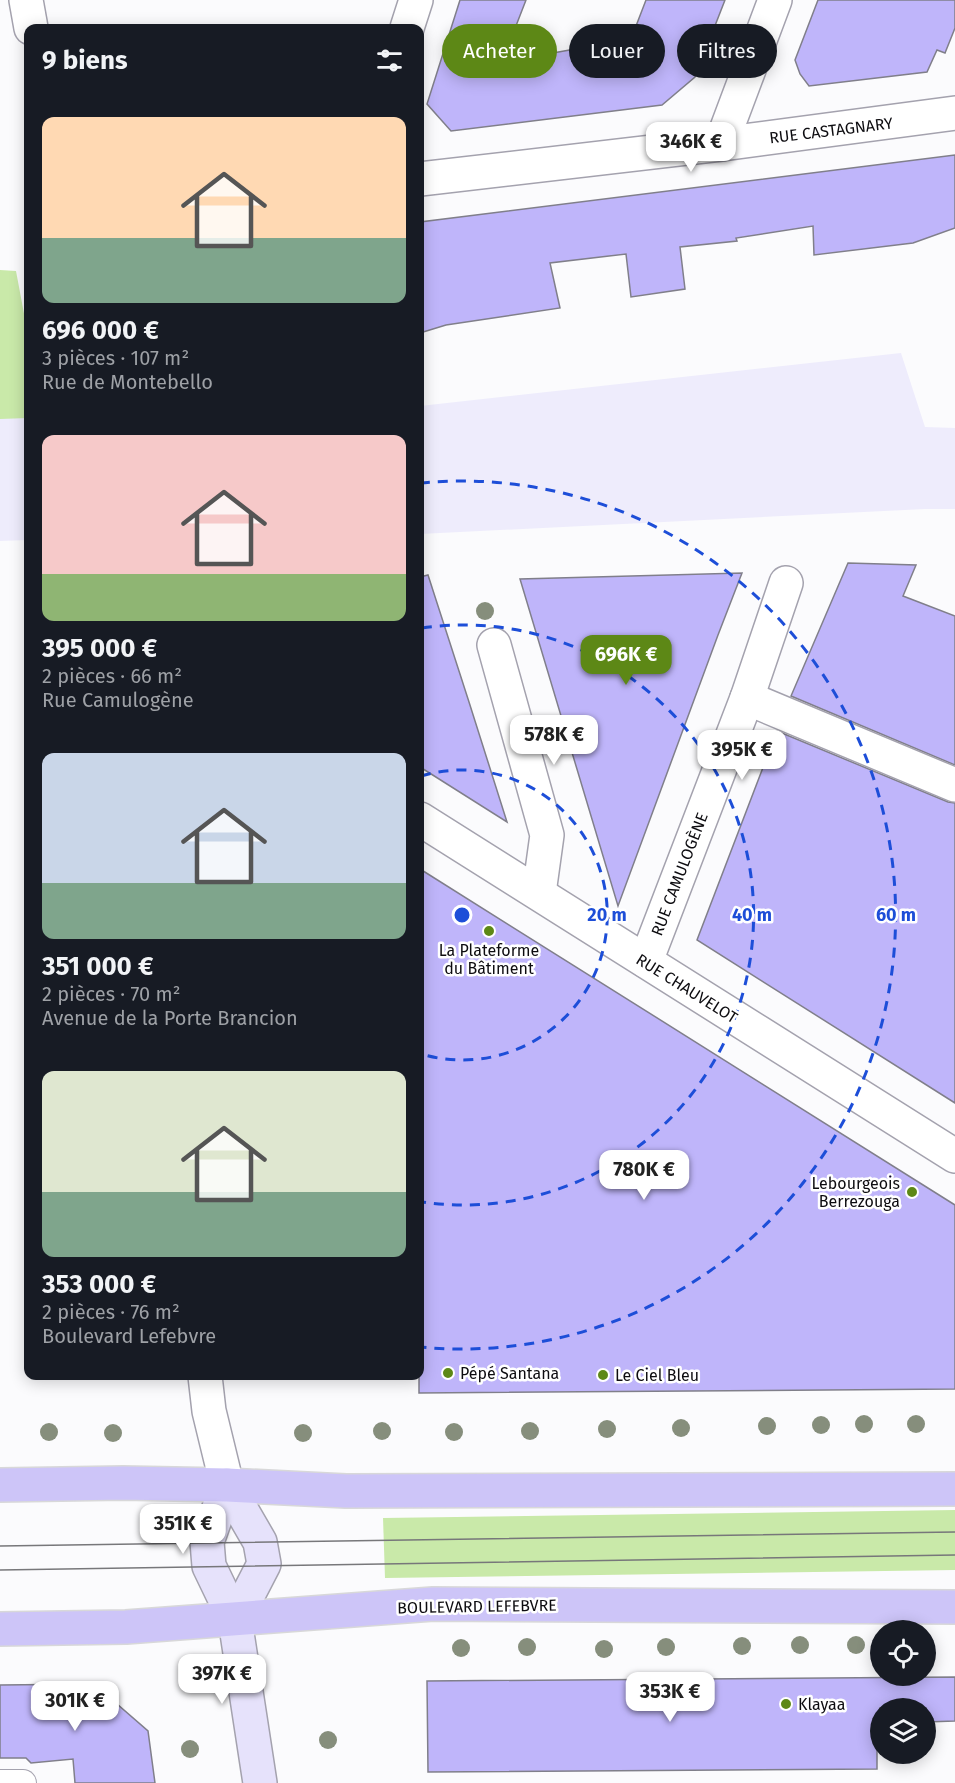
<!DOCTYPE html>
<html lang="fr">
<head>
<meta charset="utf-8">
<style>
  :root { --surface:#171b24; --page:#20242c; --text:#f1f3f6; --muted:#9ea1a6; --accent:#5d8816 }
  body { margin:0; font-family:"Fira Sans",sans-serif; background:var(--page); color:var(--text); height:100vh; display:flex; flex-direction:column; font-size:22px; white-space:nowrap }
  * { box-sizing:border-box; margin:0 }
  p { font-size:20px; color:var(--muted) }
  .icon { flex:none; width:33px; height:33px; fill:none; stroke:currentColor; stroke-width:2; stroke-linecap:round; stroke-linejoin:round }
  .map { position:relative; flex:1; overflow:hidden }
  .sheet { position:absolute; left:24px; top:24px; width:400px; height:1356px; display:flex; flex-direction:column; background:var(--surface); border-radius:12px; box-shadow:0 3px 15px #0003 }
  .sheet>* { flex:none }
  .banner { position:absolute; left:442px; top:24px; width:422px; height:54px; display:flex; gap:12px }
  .fabs { position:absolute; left:870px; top:1620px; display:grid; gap:12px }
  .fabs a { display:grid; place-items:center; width:66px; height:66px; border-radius:50%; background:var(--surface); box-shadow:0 3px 15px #0003; font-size:30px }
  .price { position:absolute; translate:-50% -51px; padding:0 14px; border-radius:12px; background:#fff; color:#222; font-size:20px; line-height:39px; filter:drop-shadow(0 2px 3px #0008) }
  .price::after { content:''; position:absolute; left:50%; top:36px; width:18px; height:14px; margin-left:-9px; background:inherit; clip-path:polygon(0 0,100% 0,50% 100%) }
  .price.active { background:var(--accent); color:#fff }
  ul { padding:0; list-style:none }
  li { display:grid; align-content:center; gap:12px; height:318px; padding:0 18px }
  li span { display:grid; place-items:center; height:186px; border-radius:12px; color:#555 }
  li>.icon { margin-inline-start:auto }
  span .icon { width:108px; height:108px; fill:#fffc; stroke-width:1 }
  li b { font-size:26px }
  h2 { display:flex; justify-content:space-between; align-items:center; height:72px; padding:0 18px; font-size:26px }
  .chip { padding:0 21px; border-radius:27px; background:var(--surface); box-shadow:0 3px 15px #0003; font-size:21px; line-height:54px }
  .chip.active { background:var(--accent); color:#fff }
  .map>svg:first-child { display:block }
  .built { fill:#eeecfc }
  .green { fill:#c9e9a9 }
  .building { fill:#bfb5fa; stroke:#807f8a; stroke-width:1.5 }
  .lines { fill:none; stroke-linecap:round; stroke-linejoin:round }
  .service-casing { stroke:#a4a2ae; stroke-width:28 }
  .pedestrian-casing { stroke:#a4a2ae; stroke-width:36 }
  .minor-casing { stroke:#a4a2ae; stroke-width:36 }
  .tertiary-casing { stroke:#a4a2ae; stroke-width:36 }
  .secondary-casing { stroke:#a4a2ae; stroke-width:36 }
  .primary-casing { stroke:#d8d8d9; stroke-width:36 }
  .service { stroke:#fff; stroke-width:26 }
  .pedestrian { stroke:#fff; stroke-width:33 }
  .minor { stroke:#fff; stroke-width:33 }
  .tertiary { stroke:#fff; stroke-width:33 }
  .secondary { stroke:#e6e2fb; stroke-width:33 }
  .primary { stroke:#cdc5f8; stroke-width:33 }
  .tram { stroke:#77777a; stroke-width:1.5 }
  .tree { fill:#868e7c }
  .ring { fill:none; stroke:#1d4ed8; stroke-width:3; stroke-dasharray:10 8 }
  .poi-dot { fill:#5d8816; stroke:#fff; stroke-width:2 }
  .labels { text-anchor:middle; stroke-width:5; stroke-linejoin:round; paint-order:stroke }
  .street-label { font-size:16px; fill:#0d0c10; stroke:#fff }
  .poi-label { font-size:16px; fill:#0d0c10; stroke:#fff; text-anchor:start }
  .centre { fill:#1d4ed8; stroke:#fff; stroke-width:3 }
  .ring-label { font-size:18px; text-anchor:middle; font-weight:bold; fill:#1d4ed8; stroke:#fff; stroke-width:5; stroke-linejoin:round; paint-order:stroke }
</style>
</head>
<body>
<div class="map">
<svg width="955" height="1783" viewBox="0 0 955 1783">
  <rect width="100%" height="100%" fill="#fbfbfd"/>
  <g class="built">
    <path d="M901,353l24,74 30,1v81h-30l-505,25v-128z"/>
    <path d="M0,411h28v129l-28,1z"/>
  </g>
  <g class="green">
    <path d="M0,270l16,1 12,64v83l-28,1z"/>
    <path d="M955,1510v60l-570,8 -2,-60z"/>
  </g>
  <g class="building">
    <path d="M460,0h66l-24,62 129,-23 15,-39h79l-30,77 -33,28 -211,26 -24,-27z"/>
    <path d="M818,0h137v28l-10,25 -8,-3 -10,22 -118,14 -9,-12 -5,-14z"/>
    <path d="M955,155v73l-42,15 -99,12 -1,-29 -77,12 1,3 -57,6 5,42 -54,8 -5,-43 -76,9 10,45 -114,17 -26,8v-111z"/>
    <path d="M848,563l68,2 -13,31 52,20v149l-164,-69z"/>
    <path d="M742,573l-24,62 -100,271 -98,-327z"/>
    <path d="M428,575l41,127 38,120 -87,-55v-190z"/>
    <path d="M777,731l171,71 7,1v300l-258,-163z"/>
    <path d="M420,869l535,336v184l-536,4z"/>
    <path d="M955,1677v44l-29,1v-14h-46v14l-3,-1v48l-449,3 -1,-91z"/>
    <path d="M94,1684l54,47 7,52h-80l-2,-24 -42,4 -5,-5h-26v-73z"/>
  </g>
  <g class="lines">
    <g class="service-casing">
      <path id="service" d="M1,1783h22"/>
    </g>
    <g class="pedestrian-casing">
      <path id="pedestrian" d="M747,698l208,87"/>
    </g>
    <g class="minor-casing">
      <g id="minor">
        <path d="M407,28l9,-28"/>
        <path d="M721,144l54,-144"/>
        <path d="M420,179l301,-35 234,-31"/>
        <path d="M494,645l53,190 -8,58"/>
        <path d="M420,819l535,337"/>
        <path d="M646,961l101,-263 39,-115"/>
      </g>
    </g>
    <g class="tertiary-casing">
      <g id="tertiary">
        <path d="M26,0l5,28"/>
        <path d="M205,1376l4,35 18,74"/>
      </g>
    </g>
    <g class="secondary-casing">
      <g id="secondary">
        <path d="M227,1485l-20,57 2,24 26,54 25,163"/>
        <path d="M227,1485l33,57 4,22 -29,56"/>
      </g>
    </g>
    <g class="primary-casing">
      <g id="primary">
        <path d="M0,1485l123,-2 104,2 119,6 609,-2"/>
        <path d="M0,1629l126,-2 307,-23 522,3"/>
      </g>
    </g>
    <use href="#service" class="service"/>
    <use href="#pedestrian" class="pedestrian"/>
    <use href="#minor" class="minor"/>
    <use href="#tertiary" class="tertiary"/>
    <use href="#secondary" class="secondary"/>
    <use href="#primary" class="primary"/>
    <g class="tram">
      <path d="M0,1546l955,-14"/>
      <path d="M0,1570l955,-15"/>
    </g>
  </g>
  <g class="tree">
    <circle cx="485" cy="611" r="9"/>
    <circle cx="864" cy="1424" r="9"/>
    <circle cx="916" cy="1424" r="9"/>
    <circle cx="821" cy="1425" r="9"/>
    <circle cx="767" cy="1426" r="9"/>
    <circle cx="681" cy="1428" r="9"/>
    <circle cx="607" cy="1429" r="9"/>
    <circle cx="382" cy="1431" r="9"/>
    <circle cx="530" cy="1431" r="9"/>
    <circle cx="49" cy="1432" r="9"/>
    <circle cx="454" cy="1432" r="9"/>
    <circle cx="113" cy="1433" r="9"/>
    <circle cx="303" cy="1433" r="9"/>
    <circle cx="800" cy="1645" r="9"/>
    <circle cx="856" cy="1645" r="9"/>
    <circle cx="742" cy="1646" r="9"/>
    <circle cx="527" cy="1647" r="9"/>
    <circle cx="666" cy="1647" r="9"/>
    <circle cx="461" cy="1648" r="9"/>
    <circle cx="604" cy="1649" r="9"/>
    <circle cx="328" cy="1740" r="9"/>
    <circle cx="190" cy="1749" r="9"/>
  </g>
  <g class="ring">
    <path d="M421 776A145 145 0 1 1 421 1054"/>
    <path d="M422 628A290 290 0 1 1 422 1202"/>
    <path d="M28 934A434 434 0 0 1 28 896M420 483A434 434 0 1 1 420 1347"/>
  </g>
  <g class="poi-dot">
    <circle cx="489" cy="931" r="6"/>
    <circle cx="912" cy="1192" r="6"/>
    <circle cx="448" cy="1373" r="6"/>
    <circle cx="603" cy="1375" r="6"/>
    <circle cx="786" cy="1704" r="6"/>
  </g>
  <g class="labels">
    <g class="street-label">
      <text transform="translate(831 130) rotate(-7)" y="6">RUE CASTAGNARY</text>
      <text transform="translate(679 874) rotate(-69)" y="6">RUE CAMULOGÈNE</text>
      <text transform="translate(687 988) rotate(32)" y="6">RUE CHAUVELOT</text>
      <text transform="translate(477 1606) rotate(-1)" y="6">BOULEVARD LEFEBVRE</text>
    </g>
    <g class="poi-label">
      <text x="489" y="956" text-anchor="middle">La Plateforme<tspan x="489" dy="18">du Bâtiment</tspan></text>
      <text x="900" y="1189" text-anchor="end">Lebourgeois<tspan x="900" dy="18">Berrezouga</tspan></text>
      <text x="460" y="1379">Pépé Santana</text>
      <text x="615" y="1381">Le Ciel Bleu</text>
      <text x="798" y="1710">Klayaa</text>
    </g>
  </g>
  <circle cx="462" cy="915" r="9" class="centre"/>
  <g class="ring-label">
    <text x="607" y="921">20 m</text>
    <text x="752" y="921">40 m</text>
    <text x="896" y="921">60 m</text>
  </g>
</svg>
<div class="fabs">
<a><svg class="icon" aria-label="locate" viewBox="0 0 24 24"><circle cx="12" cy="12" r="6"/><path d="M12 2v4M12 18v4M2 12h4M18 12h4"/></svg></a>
<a><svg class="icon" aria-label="layers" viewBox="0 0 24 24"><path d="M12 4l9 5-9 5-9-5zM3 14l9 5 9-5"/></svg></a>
</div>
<b class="price" style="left:691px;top:173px">346K €</b>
<b class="price active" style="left:626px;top:686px">696K €</b>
<b class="price" style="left:554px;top:766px">578K €</b>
<b class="price" style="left:742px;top:781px">395K €</b>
<b class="price" style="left:644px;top:1201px">780K €</b>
<b class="price" style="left:183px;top:1555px">351K €</b>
<b class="price" style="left:222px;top:1705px">397K €</b>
<b class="price" style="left:670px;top:1723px">353K €</b>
<b class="price" style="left:75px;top:1732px">301K €</b>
<div class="banner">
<a class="chip active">Acheter</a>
<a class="chip">Louer</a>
<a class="chip">Filtres</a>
</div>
<section class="sheet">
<h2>9 biens<svg class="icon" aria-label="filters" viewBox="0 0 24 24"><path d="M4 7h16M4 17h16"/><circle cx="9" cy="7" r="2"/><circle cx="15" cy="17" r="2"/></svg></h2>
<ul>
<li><span style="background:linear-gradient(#ffd9b3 65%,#7fa58c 0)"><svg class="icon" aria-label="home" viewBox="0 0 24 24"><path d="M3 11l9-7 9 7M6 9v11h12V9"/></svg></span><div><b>696 000 €</b><p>3 pièces · 107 m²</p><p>Rue de Montebello</p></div></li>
<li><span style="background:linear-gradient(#f6c9c9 75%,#8fb573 0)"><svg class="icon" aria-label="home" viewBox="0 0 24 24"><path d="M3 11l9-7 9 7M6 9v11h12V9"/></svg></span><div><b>395 000 €</b><p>2 pièces · 66 m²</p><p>Rue Camulogène</p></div></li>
<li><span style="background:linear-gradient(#c9d6e8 70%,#7fa58c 0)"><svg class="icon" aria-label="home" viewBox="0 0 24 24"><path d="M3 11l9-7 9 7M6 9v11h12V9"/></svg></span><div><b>351 000 €</b><p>2 pièces · 70 m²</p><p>Avenue de la Porte Brancion</p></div></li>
<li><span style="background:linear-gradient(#dfe7d0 65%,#7fa58c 0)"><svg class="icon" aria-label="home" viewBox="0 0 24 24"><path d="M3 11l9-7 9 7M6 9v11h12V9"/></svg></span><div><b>353 000 €</b><p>2 pièces · 76 m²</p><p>Boulevard Lefebvre</p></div></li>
</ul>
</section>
</div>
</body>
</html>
